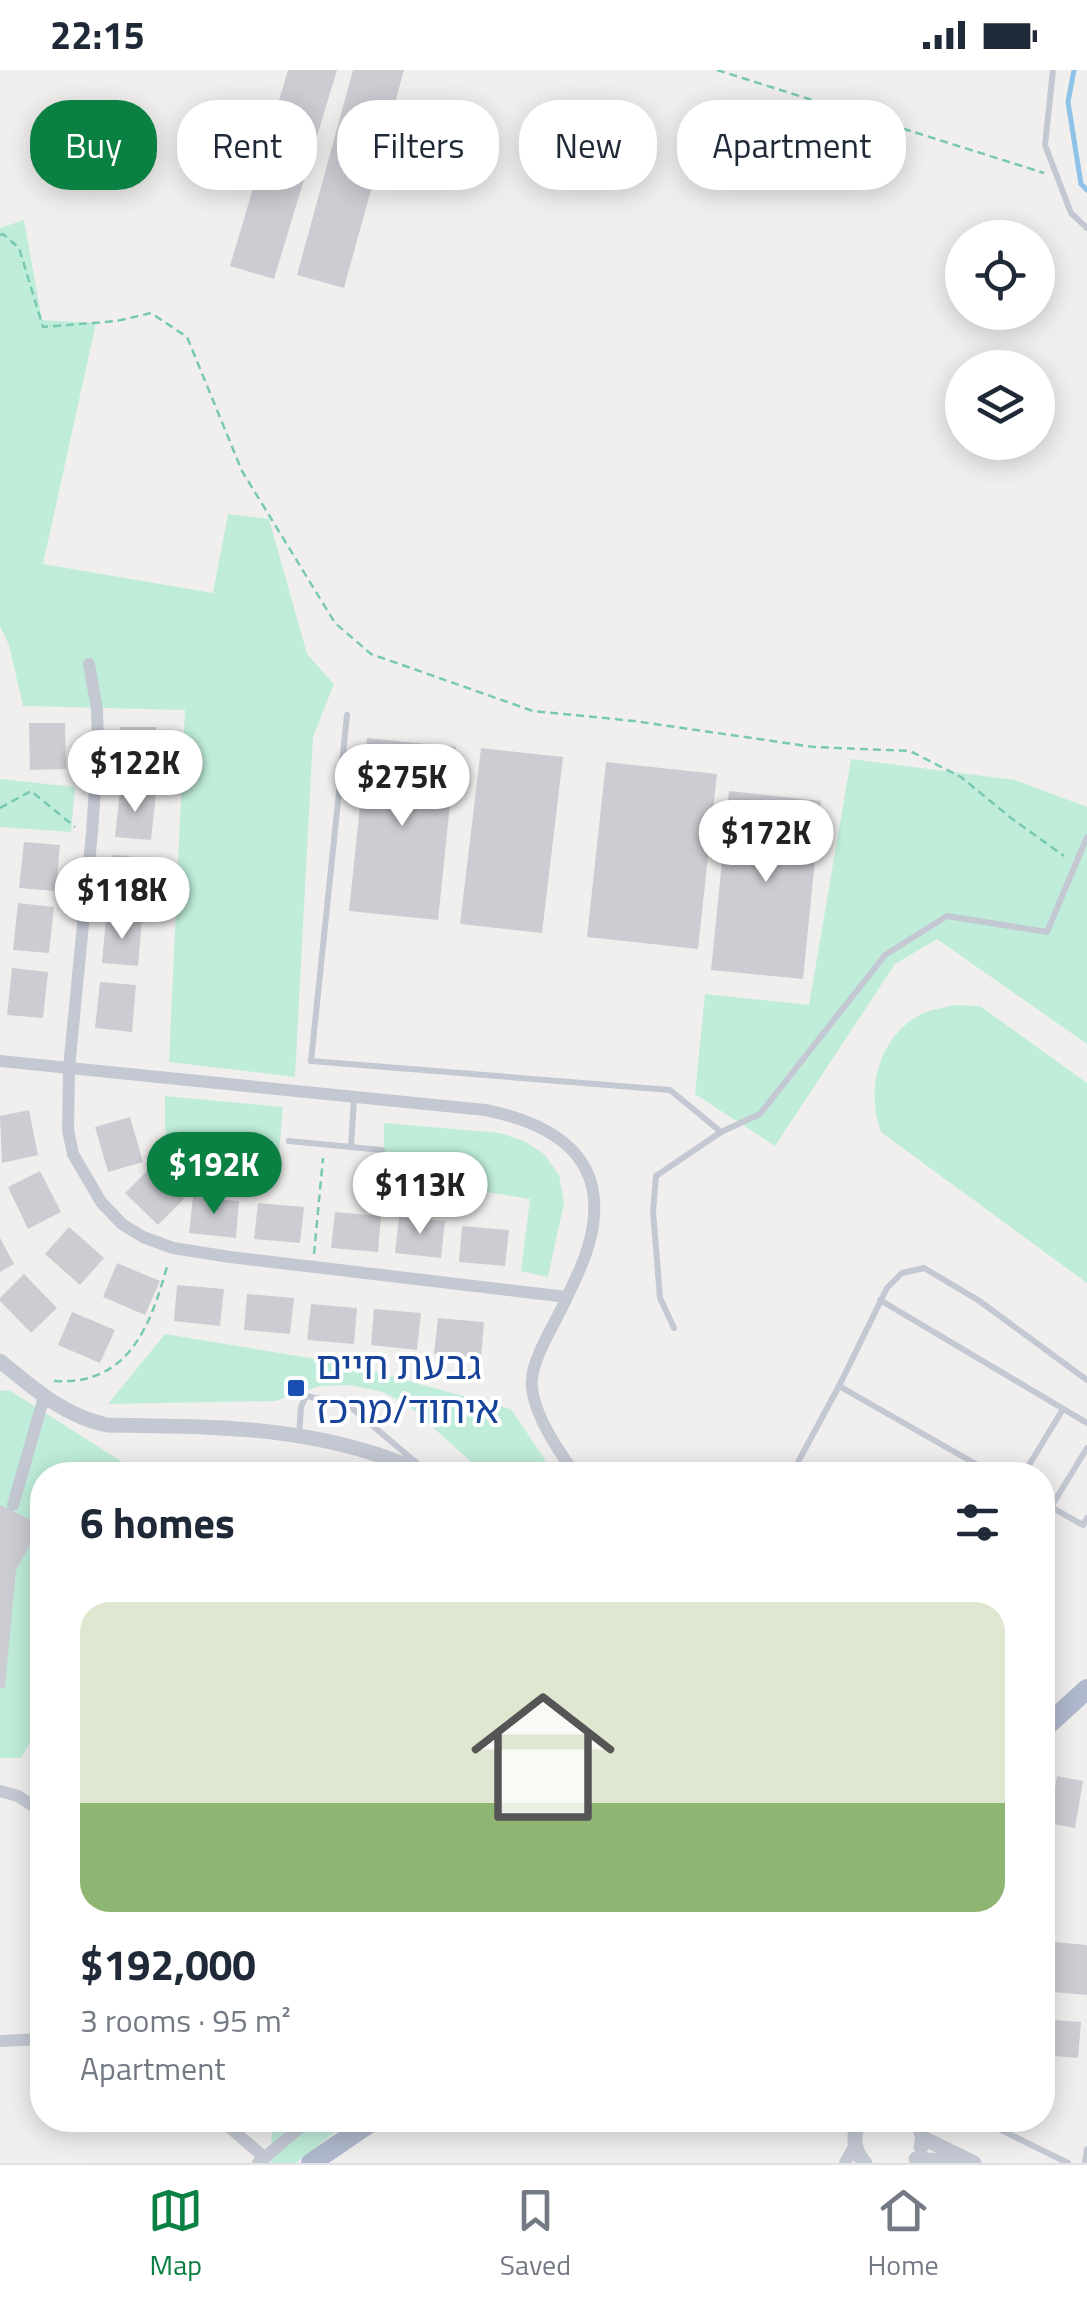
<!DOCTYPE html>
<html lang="en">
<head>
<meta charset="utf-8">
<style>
  :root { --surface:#fff; --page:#f2f2f3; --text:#1f2937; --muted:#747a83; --line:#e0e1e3; --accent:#0b8043 }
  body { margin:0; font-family:"Titillium Web","Noto Sans Hebrew",sans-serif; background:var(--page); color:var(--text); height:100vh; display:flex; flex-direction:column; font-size:38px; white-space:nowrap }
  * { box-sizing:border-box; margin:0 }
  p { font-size:32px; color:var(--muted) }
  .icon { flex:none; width:55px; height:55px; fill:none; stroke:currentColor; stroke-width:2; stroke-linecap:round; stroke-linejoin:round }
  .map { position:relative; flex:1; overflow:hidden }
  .details { position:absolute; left:30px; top:1392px; width:1025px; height:670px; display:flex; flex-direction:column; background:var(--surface); border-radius:40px; box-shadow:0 5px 25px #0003 }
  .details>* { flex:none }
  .banner { position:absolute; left:30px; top:30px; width:1028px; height:90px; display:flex; gap:20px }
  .tools { position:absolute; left:945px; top:150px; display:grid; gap:20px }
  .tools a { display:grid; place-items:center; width:110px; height:110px; border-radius:50%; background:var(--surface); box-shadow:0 5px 25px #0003; font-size:50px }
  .price { position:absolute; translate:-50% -85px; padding:0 22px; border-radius:35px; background:#fff; color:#222; font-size:32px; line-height:65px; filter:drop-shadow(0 2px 5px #0008) }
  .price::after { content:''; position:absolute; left:50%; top:60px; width:30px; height:22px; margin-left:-15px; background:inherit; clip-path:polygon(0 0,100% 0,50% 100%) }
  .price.active { background:var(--accent); color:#fff }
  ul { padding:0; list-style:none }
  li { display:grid; align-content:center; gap:20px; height:530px; padding:0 50px }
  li+li { border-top:2px solid var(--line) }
  li span { display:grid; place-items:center; height:310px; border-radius:30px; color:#555 }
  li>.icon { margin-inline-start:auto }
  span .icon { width:180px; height:180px; fill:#fffc; stroke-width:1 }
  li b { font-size:42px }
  h2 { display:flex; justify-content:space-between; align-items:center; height:120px; padding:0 50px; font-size:42px }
  .chip { padding:0 35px; border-radius:40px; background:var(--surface); box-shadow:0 5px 25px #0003; font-size:35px; line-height:90px }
  .chip.active { background:var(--accent); color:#fff }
  .status { display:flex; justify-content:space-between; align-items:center; height:70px; padding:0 50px; background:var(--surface); direction:ltr }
  .status svg { height:28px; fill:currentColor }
  .menu { display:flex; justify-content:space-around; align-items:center; height:140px; border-top:2px solid var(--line); background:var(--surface); font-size:28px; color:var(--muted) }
  .menu a { display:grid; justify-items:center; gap:5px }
  .menu .active { color:var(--accent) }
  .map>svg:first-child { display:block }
  .green { fill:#bfedda }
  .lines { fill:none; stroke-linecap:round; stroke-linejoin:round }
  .stream { stroke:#8ec2e7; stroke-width:5 }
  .building { fill:#cccdd3 }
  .path { stroke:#79c9b2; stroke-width:2.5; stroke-dasharray:8 5; stroke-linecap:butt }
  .service { stroke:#c3c8d3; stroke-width:6 }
  .minor { stroke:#c3c8d3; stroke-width:12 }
  .tertiary { stroke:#c3c8d3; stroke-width:15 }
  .primary { stroke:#afb8cc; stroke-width:20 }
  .transit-dot { fill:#1a4fb4; stroke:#fff; stroke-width:4 }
  .labels { text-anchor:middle; stroke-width:8; stroke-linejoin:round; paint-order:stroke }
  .transit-label { font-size:38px; fill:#164399; stroke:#fff; text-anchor:start }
</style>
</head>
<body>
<div class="status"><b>22:15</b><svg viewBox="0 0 49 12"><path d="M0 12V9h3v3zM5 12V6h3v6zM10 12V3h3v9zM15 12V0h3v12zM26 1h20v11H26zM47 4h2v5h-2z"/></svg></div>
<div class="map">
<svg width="1087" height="2093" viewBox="0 0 1087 2093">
  <rect width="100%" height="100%" fill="#f1efee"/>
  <g class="green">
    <path d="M24,150l18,100 54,3 -53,241 170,29 15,-79 41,5 38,135 27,30 -21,53 -18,340 -126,-15 16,-352 -162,-4 -14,-61 -9,-19v-398z"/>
    <path d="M851,689l164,21 72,27v237l-150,-105 -42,25 -120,182 -80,-52 10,-100 104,11z"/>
    <path d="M0,709l75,8 -4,45 -71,-5z"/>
    <path d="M954,935l26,1 107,77v200l-206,-151c-16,-43 -2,-97 42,-119 9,-4 21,-5 31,-8z"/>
    <path d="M165,1026l118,11 -5,57 -83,-5 -23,-9 -7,-21z"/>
    <path d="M384,1053l116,10 24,8 20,13 15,21 5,28 -16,74 -27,-6 9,-72 -146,-23z"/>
    <path d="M165,1264l181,30 165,45 44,66h-69l-78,-70 -25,-13 -33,-7 -30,1 -45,15 -167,3z"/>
    <path d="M9,1320l134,85h-101v248l-21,35h-21v-367z"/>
    <path d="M369,1392l20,13h-100l26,-11z"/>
    <path d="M272,2050h78l-54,43h-25z"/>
  </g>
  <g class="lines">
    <path class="stream" d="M1074,0l-6,32 13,82 6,6"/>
  </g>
  <g class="building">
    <path d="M288,0h49l-63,209 -44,-13z"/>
    <path d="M353,0h51l-60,218 -47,-13z"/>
    <path d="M29,653h36l1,46 -36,1z"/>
    <path d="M120,657h36v46l-36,1z"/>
    <path d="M367,668l89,9 -18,173 -89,-9z"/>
    <path d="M481,678l82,9 -21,176 -82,-9z"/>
    <path d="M606,692l111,12 -19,175 -111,-12z"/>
    <path d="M120,720l36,4 -5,46 -36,-3z"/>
    <path d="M729,721l92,10 -18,178 -92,-9z"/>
    <path d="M24,772l36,3 -4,46 -37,-3z"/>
    <path d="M113,785l36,3 -5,47 -36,-4z"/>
    <path d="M18,833l36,4 -5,46 -36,-3z"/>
    <path d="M106,847l36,3 -4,46 -36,-3z"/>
    <path d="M12,898l36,4 -5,46 -36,-3z"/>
    <path d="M100,912l36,3 -4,47 -37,-4z"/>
    <path d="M29,1040l9,45 -36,8 -2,-47z"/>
    <path d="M130,1047l13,45 -35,10 -13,-45z"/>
    <path d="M151,1097l33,32 -26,26 -33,-32z"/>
    <path d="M40,1101l21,41 -33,17 -20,-42z"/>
    <path d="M193,1127l46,4 -3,37 -47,-5z"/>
    <path d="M258,1133l46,4 -4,36 -46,-4z"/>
    <path d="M335,1142l46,4 -3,36 -47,-4z"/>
    <path d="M399,1147l46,4 -4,37 -46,-5z"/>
    <path d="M462,1156l47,4 -4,36 -46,-4z"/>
    <path d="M69,1157l35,31 -24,27 -35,-31z"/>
    <path d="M0,1168l14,26 -14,8z"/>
    <path d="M117,1193l43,18 -15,34 -42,-18z"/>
    <path d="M24,1204l33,34 -26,25 -31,-32v-3z"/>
    <path d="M177,1215l47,4 -4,37 -46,-5z"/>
    <path d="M247,1224l47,4 -4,36 -46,-4z"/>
    <path d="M311,1234l46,4 -3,36 -47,-4z"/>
    <path d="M374,1239l47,4 -4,37 -46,-5z"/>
    <path d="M72,1242l43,18 -15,33 -42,-18z"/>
    <path d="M438,1248l46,4 -3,36 -47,-4z"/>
    <path d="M0,1435l41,20 -25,45 -11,118h-5z"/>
    <path d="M1057,1706l26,5 -8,47 -26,-5z"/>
    <path d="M1042,1871l45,4v50l-45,-4z"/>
    <path d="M1042,1949l39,3 -3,36 -36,-3z"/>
  </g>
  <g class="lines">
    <g class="path">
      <path d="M717,0l327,103"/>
      <path d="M0,165l3,-1 16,14 24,79 74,-6 34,-8 36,24 55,134 93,152 36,31 162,57 101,10 180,26 96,4 51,26 50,41 53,38"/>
      <path d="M0,738l31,-17 44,36"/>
      <path d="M314,1184l9,-96"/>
      <path d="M54,1311c76,5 97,-57 114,-118"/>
    </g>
    <g class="service">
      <path d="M1053,0l-8,75 26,68 16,15"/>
      <path d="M347,645l-36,346 359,29 51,42"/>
      <path d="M289,1071l93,9"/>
      <path d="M351,1077l3,-49"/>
      <path d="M880,1230l207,123"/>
      <path d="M674,1258l-14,-30 -7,-87 3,-35 65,-44 39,-18 125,-159 62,-39 100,16 40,-95"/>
      <path d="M839,1316l156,89"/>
      <path d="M299,1365l2,-28 5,-11 41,8 72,61"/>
      <path d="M791,1405l48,-89 48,-98 15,-15 22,-5 54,32 109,80"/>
      <path d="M1023,1405l40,-66"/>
      <path d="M1042,1432l41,23 4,-7"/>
      <path d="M1051,1437l36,-59"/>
      <path d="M981,2050l87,43"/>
      <path d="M1085,2093l2,-14"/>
    </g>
    <g class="minor">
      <path d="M89,594l8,45 1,35 -6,88 -23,236 -1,62 5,24 28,48 21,22 21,13 30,11 57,9 337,40"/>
      <path d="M0,991l485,49c56,11 114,38 109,105 -1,27 -14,55 -26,80 -9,22 -35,61 -36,84 -3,29 27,73 44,96"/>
      <path d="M13,1435l31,-108"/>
      <path d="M0,1721l18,5 24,16"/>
      <path d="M0,1971l42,-2"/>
      <path d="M221,2050l44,38"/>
      <path d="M258,2093l51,-43"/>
      <path d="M845,2093l10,-18"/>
    </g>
    <g class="tertiary">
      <path d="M0,1291c33,27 64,55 107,64 113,2 216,0 322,50"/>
      <path d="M860,2050c-8,15 -7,30 5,43"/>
      <path d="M917,2050l6,18 -2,9"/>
      <path d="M923,2068l51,25"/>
      <path d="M916,2089l49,4"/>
    </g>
    <g class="primary">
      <path d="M1042,1660l45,-41"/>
      <path d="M311,2093l63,-43"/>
    </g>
  </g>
  <rect class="transit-dot" x="286" y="1308" width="20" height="20" rx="5"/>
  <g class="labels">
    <g class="transit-label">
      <text x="316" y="1309">גבעת חיים<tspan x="316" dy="44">איחוד/מרכז</tspan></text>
    </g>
  </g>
</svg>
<div class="tools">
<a><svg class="icon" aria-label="locate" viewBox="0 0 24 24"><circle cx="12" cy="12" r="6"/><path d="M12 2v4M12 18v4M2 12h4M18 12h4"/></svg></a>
<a><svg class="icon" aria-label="layers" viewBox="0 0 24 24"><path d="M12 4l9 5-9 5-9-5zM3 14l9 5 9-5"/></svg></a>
</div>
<b class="price" style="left:135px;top:745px">$122K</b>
<b class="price" style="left:402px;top:759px">$275K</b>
<b class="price" style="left:766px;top:815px">$172K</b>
<b class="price" style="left:122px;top:872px">$118K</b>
<b class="price active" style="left:214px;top:1147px">$192K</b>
<b class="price" style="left:420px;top:1167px">$113K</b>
<div class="banner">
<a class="chip active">Buy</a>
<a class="chip">Rent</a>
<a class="chip">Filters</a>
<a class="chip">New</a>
<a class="chip">Apartment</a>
</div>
<section class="details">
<h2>6 homes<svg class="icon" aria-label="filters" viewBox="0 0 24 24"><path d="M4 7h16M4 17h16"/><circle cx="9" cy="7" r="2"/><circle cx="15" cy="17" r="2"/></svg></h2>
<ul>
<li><span style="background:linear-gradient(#dfe7d0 65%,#8fb573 0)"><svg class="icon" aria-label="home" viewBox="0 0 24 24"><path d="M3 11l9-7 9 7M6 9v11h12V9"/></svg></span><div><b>$192,000</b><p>3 rooms · 95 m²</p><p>Apartment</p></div></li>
</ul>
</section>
</div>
<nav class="menu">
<a class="active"><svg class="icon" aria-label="map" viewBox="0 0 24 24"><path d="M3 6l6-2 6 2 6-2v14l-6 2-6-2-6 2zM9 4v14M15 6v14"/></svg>Map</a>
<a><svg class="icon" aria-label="saved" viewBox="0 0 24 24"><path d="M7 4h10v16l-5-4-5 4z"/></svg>Saved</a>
<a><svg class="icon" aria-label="home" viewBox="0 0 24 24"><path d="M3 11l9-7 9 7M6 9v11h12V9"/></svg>Home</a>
</nav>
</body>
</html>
